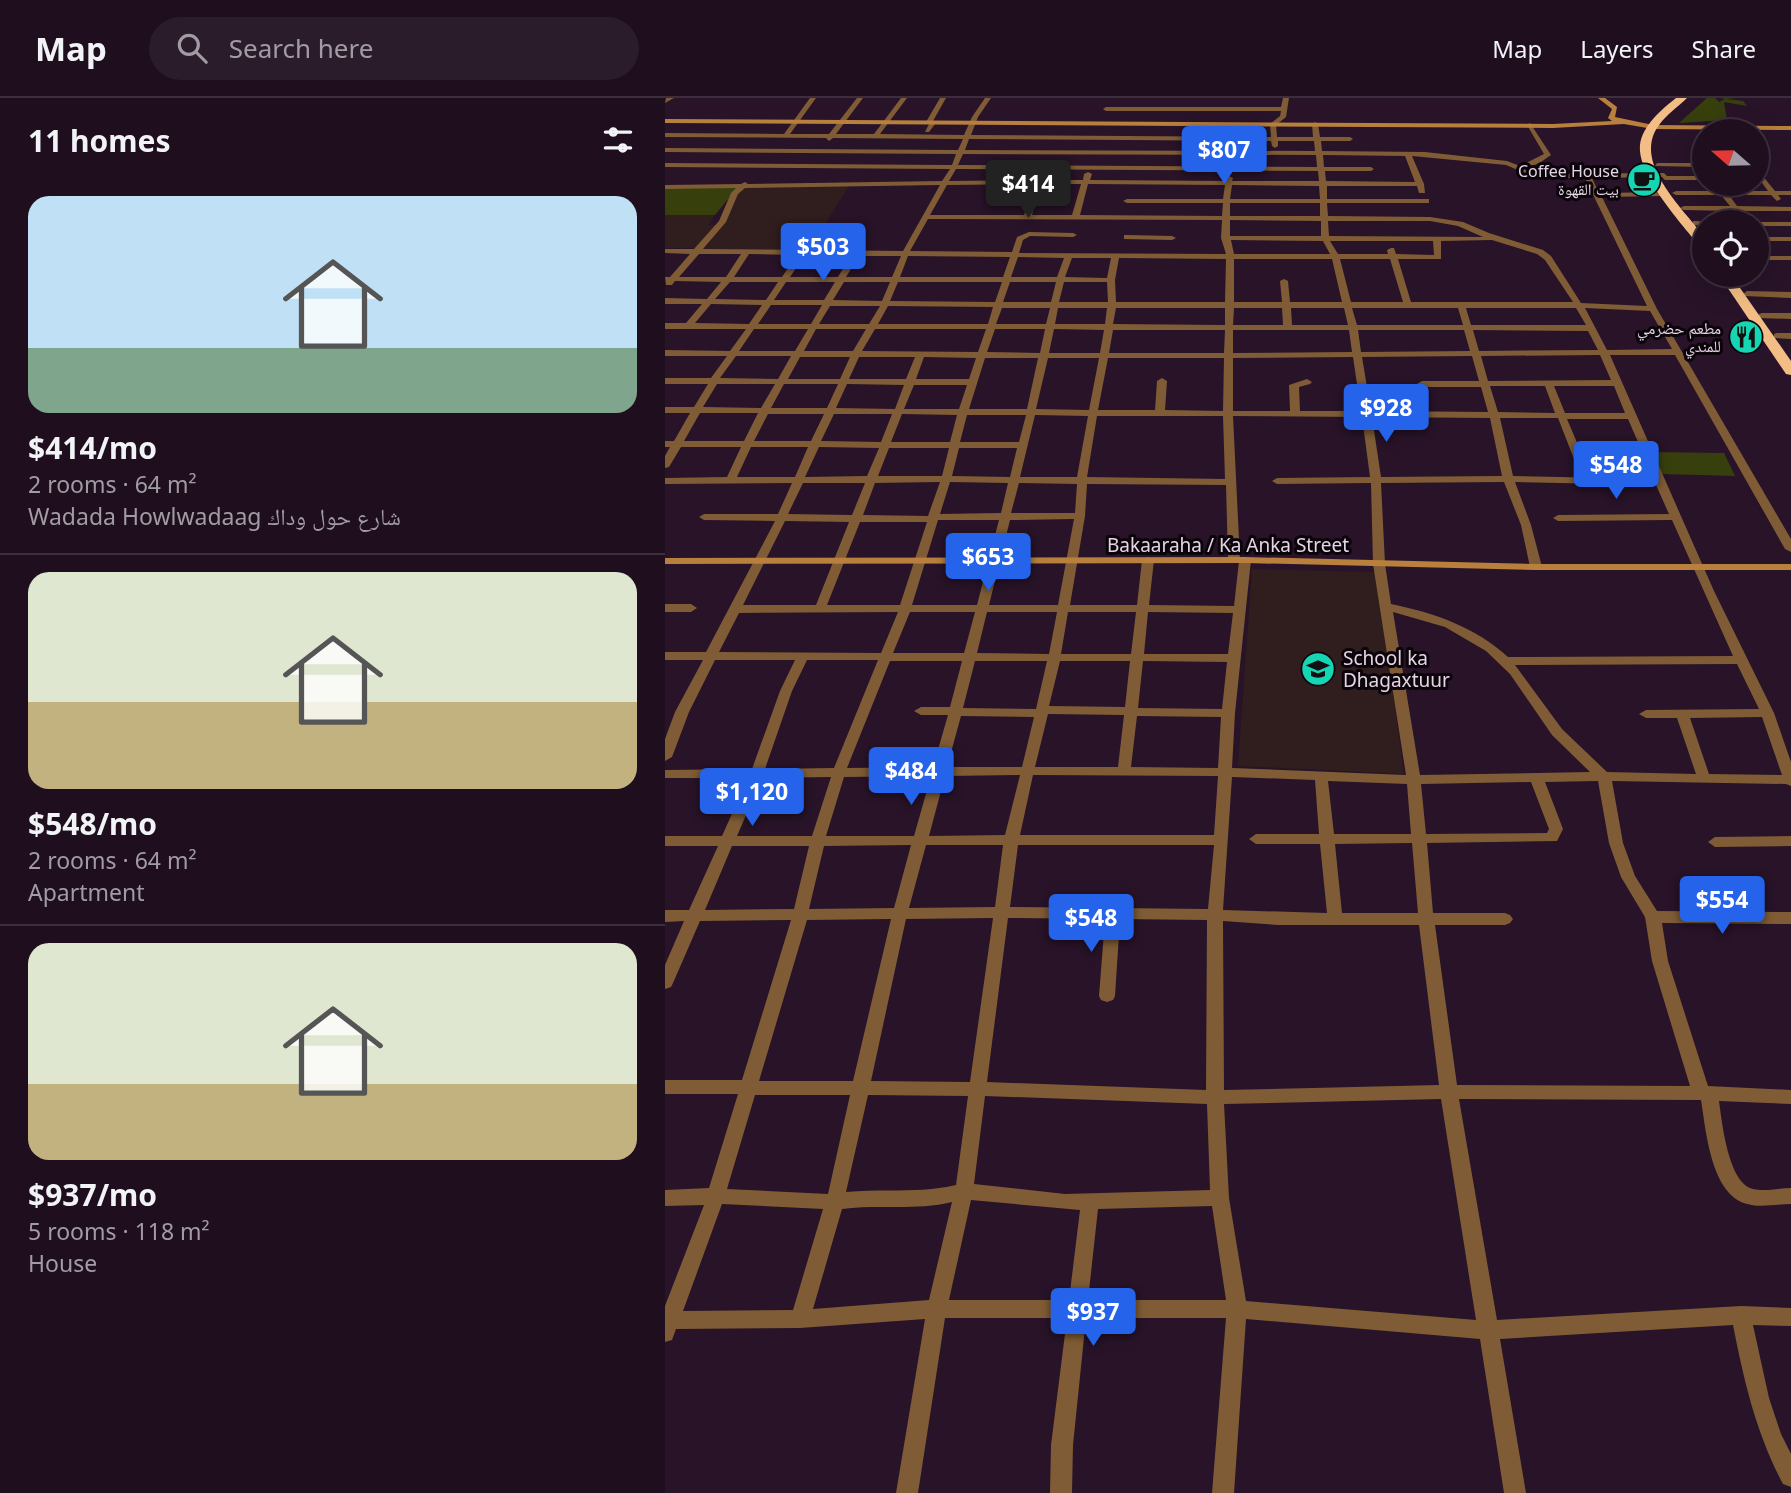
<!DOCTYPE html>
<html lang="en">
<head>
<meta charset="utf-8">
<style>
  :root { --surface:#1e0e1e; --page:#2b1c2b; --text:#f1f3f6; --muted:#a19ca4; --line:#3c2e3c; --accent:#2563eb }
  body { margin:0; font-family:"Noto Sans","Noto Naskh Arabic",sans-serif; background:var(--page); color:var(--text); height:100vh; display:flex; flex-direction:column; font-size:26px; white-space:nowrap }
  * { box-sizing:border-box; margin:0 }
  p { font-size:23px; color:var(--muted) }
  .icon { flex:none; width:38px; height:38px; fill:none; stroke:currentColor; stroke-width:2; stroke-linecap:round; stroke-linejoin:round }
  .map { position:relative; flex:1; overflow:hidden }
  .drawer { display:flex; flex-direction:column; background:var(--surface); width:665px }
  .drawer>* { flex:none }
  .needle { width:46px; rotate:290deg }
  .controls { position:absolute; left:1027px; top:21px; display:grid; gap:14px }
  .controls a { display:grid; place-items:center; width:77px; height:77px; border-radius:50%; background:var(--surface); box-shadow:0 7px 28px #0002,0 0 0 2px var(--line); font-size:35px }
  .price { position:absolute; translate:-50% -60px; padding:0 16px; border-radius:7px; background:var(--accent); color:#fff; font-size:23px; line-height:46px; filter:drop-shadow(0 2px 4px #0008) }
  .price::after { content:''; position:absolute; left:50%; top:42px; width:21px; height:16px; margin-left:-10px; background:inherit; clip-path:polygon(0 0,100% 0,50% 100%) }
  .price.selected { background:#222; color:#fff }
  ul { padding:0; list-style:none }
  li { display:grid; align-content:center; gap:14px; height:371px; padding:0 28px }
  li+li { border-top:2px solid var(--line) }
  li span { display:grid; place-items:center; height:217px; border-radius:21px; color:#555 }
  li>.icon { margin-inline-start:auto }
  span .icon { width:126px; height:126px; fill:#fffc; stroke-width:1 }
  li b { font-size:30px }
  h2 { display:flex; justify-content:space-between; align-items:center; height:84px; padding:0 28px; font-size:30px }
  header { display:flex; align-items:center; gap:42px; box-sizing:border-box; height:98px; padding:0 35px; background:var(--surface); border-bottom:2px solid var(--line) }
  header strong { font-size:33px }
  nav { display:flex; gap:38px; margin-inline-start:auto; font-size:24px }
  .search { width:490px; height:63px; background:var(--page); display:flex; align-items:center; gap:18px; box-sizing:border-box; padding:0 24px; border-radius:38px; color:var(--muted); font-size:26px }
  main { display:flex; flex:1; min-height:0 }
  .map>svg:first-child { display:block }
  .education { fill:#301d1e }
  .green { fill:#373f0d }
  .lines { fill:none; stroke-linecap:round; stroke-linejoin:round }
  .street { fill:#7f5c35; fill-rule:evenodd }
  .secondary { fill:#b87f3d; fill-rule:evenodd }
  .highway { fill:#f3be85; fill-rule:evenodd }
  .labels { text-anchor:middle; stroke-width:6; stroke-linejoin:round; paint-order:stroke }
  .far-poi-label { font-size:16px; fill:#e3d5e3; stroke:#0c040b; text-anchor:end }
  .street-label { font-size:19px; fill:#e3d5e3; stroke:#0c040b }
  .poi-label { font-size:19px; fill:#e3d5e3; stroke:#0c040b; text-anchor:start }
</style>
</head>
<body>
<header>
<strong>Map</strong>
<div class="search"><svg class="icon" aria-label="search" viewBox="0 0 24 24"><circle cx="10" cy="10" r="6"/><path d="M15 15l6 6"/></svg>Search here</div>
<nav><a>Map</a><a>Layers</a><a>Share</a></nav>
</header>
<main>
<section class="drawer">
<h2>11 homes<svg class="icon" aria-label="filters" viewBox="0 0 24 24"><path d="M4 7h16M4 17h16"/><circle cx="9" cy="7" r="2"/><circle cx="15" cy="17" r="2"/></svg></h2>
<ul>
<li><span style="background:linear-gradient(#bfe0f5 70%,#7fa58c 0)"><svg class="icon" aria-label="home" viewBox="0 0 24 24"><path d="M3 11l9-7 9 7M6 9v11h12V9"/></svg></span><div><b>$414/mo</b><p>2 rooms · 64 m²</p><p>Wadada Howlwadaag شارع حول وداك</p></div></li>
<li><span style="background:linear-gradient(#dfe7d0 60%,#c2b280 0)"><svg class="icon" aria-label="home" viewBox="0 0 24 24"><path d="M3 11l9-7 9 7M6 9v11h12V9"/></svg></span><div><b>$548/mo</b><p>2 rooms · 64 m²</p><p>Apartment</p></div></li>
<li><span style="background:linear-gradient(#dfe7d0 65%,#c2b280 0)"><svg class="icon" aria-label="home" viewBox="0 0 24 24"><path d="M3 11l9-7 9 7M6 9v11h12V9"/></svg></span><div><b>$937/mo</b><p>5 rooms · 118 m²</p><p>House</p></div></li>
</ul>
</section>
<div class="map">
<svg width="1126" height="1395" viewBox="0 0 1126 1395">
  <rect width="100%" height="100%" fill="#281328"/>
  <g class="education">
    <path d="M184,88l-40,64h-105l22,-30 12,-27 6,-5z"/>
    <path d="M0,117h50l-7,10h9l-20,23h-32z"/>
    <path d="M587,471l125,3 27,202 -166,-8z"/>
  </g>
  <g class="green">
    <path d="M1042,0h8l4,4 6,-3 -4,-1h16l-11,1 17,2 4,5 -23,-4 3,18 -48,3z"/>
    <path d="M0,90h72l-22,27h-50z"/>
    <path d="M988,354l71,1 11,23 -73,-2z"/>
  </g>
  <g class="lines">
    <g class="street">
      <path d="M1,0h8l-9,5z"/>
      <path d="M145,0h6l-26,36h39l28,-36h6l-27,36h38l27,-36h6l-27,36 84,1 8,-18 13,-19h6l-13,19 -7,18 300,2 -1,-13 10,-8 1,-5h-175l-3,-2 3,-2h175l2,-9h6l-3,19 -10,8 1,12h36l-1,-13 3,-2 3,2 2,13h30l3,2 -3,2h-29l1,10 103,1 82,9 13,5 24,-12 -17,-29 3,-2 21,32 -10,7 -15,7 12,5 126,-1 3,3h38v4h-40l-3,-3 -70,1 7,15 67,-1 4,2 -4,2 -64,1 55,112 134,230v13l-6,-3 -110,-194h-65l104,236 60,122 17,49v24l-5,-2 -174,-3 11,62 12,33 22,35 134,1v12l-129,-1 6,38 40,125 83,4v14l-72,-3c3,21 9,82 34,88 12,3 26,-1 38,-1v16c-14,0 -30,4 -44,0 -36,-9 -41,-73 -46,-104l-242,-1 38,221 244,-14 50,2v18l-38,-1 16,73 12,36 10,20v33l-8,-3c-27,-51 -39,-103 -50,-159l-233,14 26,154h-22l-24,-154 -234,-20 -12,174h-22l14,-175h-140l-13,127 -1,48h-22l1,-48 16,-127h-122l-27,175h-22l29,-174 -125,9 -124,1 -4,11 -7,2v-36l39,-101 -39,1v-16l44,-2 29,-94h-73v-14h77l49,-160 -91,1 -27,62 -2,4 -6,2v-24l19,-44 -19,1v-12h24l29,-64h-53v-10h57l26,-58h-83v-8l87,-1 28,-78 15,-31h-80l-26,52 -17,45 -7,4v-22l10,-27 28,-52h-38v-8h41l69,-131 -71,-1 -5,-3 5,-3h74l14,-31 -127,1v-6l62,-1 14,-30h-60l-12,20 -4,1v-12l5,-9h-5v-6h9l16,-28h-25v-6h29l14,-23h-43v-6h46l16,-22h-62v-6l65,1 16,-22h-81v-6h21l16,-19h-37v-6l42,1 14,-17 -46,-1 -3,4h-6l-1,-8h5l20,-23 -25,-1v-4h29l25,-28 12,-28 5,-5 -71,1v-4l76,-1 4,-2 3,2 194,-3 8,-12 -285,-2v-4l287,2 4,-11 -291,-2v-4l293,2 5,-11 -130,-1 -4,3 -3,-3 -161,-1v-4l119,1zM304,41l302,2 1,5 3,2 3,-2v-5h36l1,10 -350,-1zM298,56l353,1 1,12 -359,-2zM658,57l82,1 10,26 -89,-1 -1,-10h46l3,-2 -3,-2h-47zM747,58l94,9 31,13h48l62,128 -66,-3 -30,-47 -8,-6 -54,-17 -26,-11 -33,-5 -102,-1 -1,-13h102v-4h-102v-13h90l2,7h6l-1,-9zM291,71l362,2 1,10h-87l1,-3 -4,-2 -4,5 -135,-1 2,-6 -4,-2 -4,2 -1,6h-41l2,-4 -4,-2 -5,6 -86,1zM369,86l-10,31h-94l17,-30zM376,86h40l-9,31h-40zM423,86l137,1 -2,14h-96l-4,2 4,2h96l-1,13 -142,-1zM275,87l-37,66 -200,-2 23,-27 12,-28 7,-6zM567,87l87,1 1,13h-90zM565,105h90v13h-90zM263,121l294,1 -1,18 5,16 -207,-1 4,-13 7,-4 43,1 4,-2 -4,-2 -44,-1 -12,5 -5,15 -102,-1zM565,122l91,1v15h-91zM663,123h102l28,5 25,11 -154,-1zM566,142l92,1 7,13h-96zM827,142l45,14 8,6 28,42h-162l-13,-43h43v-18zM665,143h103l1,14 -38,-1 -2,-6h-3l-4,2 1,4h-50zM34,156h42l-15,23h-47zM84,156l48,1 -15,22h-48zM140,157h46l-13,22h-48zM194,158h42l-9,21h-46zM243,158l102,1 -7,20h-103zM353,159l46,1 -7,19h-46zM407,160h39l-4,20 -42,-1zM454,160l107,1 -1,43h-109l-1,-22zM569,161h98l10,43h-52l-2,-21 -4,-2 -4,2 2,21h-48zM675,161h50l13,43h-52zM65,184h48l-12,18 -51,-1zM121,184h49l-11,18h-50zM179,184h46l-8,19 -49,-1zM233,184h104l-7,20 -105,-1zM345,184h46l-5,20h-48zM399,184h43l1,20h-49zM46,206l51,1 -13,19 -54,-1zM106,207h51l-11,19h-53zM165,208h50l-11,18h-50zM223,208l105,1 -5,17h-110zM337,210h48l-4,16h-50zM393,210h49l-2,16h-50zM451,210h109v17l-112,-1zM569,210h48l1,17h-50zM626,210h53l4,17h-56zM687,210h106l5,17h-106zM801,210h110l10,17h-115zM920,210l65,3 22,38 -65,1zM89,231h54l-13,22h-56zM151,231h50l-13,22h-49zM210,231h111l-8,23 -116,-1zM330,231h50l-5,24 -53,-1zM389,231l50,1 -4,23h-51zM448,232h112l-1,23h-115zM568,232h116l3,22 -119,1zM693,232h106l6,21 -109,1zM808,232l115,1 10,19 -119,1zM935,257l11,25 -123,1 -7,-25zM71,258h55l-13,23 -58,-1zM807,258l7,25h-57l-5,3 5,3h59l7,25 -117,-1 -9,-54zM135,259h50l-10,22h-52zM194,259h56l-9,22h-57zM259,259l52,1 -7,21h-53zM688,259l8,54h-61l-1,-24 11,-3 2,-2 -5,-3 -18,6 1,26h-57v-53zM320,260h53l-11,51h-58zM383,260h51l-10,52 -53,-1zM443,260h116l-1,53 -58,-1 2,-29 -5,-3 -5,3 -2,29h-57zM52,286h58l-14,24 -58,-1zM119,286h54l-11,24h-56zM182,286l57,1 -9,24 -59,-1zM249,287h53l-8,24h-55zM825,288h55l10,27 -57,-1zM889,288h60l11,27h-60zM35,315h58l-14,28h-60zM103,316h56l-13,27h-57zM169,316h58l-11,28 -60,-1zM237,316l55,1 -7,27h-59zM302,317h59l-7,27h-59zM370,317l53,1 -11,61h-57zM432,318h126l2,63 -138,-2zM568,318l129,1 8,60 -93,1 -5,3 5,3 94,-1 2,81 33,211 -174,-7 3,-55 16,-153 -6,-3 -5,3zM707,319l118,1 12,58 -121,1zM835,320h58l16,41 5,3 5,-3 -17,-40h61l26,60 -141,-3zM86,349h57l-13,30h-58zM154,349l60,1 -12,28 -62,1zM224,350h60l-7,28h-64zM294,350h58l-7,29 -58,-1zM275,384l-12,34 -65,-1 12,-32zM285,384l58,1 -7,30 -61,1zM839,384l17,43 9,42 6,3 6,-3 -11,-42 -16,-43 141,3 13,29 -111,1 -5,3 5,3 114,-1 61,136 -225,1c-33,-30 -73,-44 -117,-53l-6,-40 -4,-81zM138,385h62l-13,32 -64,-1zM354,385l58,1 -2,29h-64zM422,386l139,1 2,75 6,3 5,-2 -5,45 -85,-1 5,-45 -6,-3 -6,3 -5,45h-67l15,-89zM409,421l-16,86h-69l21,-85zM273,422h61l-22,85h-65zM120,423l64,1 -33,83h-73zM195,424h67l-27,83h-73zM233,514l-17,41 -162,-1 20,-39zM245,514h65l-11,41h-71zM322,514h70l-8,42 -72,-1zM403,514h68l-5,42h-70zM483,514l85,1 -5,41h-84zM728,514l52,15 41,24 24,23 42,61 38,37 -170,3zM142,562h71l-44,108 -69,1 27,-78zM225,563h72l-12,46h-29l-7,4 7,4h27l-15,52 -86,1zM310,563h72l-11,48 -73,-1zM395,563h70l-5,46 -76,-1zM478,563l84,1 -5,47 -84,-1zM1072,566l22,45 -113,1 -7,4 7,4h31l19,56 -89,-2 -45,-43 -47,-64zM383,616l76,1 -6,52h-83zM296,618l73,1 -12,50h-75zM472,618l84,1 -3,51 -87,-1zM1097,619l20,58 -73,-1 -19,-56zM355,677l-15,60 -76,1 16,-60zM368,677l185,1 -4,59h-194zM266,678l-17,60h-88l18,-59zM166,679l-19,59h-75l25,-58zM567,679l83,3 4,54h-63l-7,5 7,5h64l7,69 -104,-3zM663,683l79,3 4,50h-77zM933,683l11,62 12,34 24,40 7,44 38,125 -233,-1 -22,-160h70l5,-2 3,-4 -3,-4 -5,-2h-72l-6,-70 130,-2 6,-12 -18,-47zM866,684l18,47 -2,4 -121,1 -5,-50zM747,745l6,70h-76l-7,-69zM246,747l-17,63 -85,1 15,-63zM261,747h77l-8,62 -86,1zM353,747h196l-6,64 -198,-2zM67,748h77l-15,63 -89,1zM328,820l-23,164 -99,-1 35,-162zM343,820l97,1 -6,77 2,4 6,2 6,-2 2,-4 5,-77 87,1 -1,170 -219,-8zM226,821l-38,162h-94l48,-161zM558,823l55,4h141l20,160 -215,5zM90,997h95l-22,99 -101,-5zM203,997l100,1 -12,89c-37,9 -73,3 -110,7zM320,998l222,8 3,86 -145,4 -91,-10zM776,1001l35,221 -230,-19 -17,-103 -5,-94zM306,1102l109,10 -11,90h-120zM287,1104l-23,98 -116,9 29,-100c37,-5 74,2 110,-7zM57,1106l101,5 -30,101 -110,1zM547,1108l14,94h-138l10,-91z"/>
      <path d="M275,0h6l-13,23 3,2 -7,9h-4l4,-8 -3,-2z"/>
      <path d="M992,65h48v4l-50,-1z"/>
      <path d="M1092,71l18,22h16v4h-13l3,4 -4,2 -6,-6h-42l8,11 54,1v4h-50l9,11h-8l-9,-11 -49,-1 -4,-2 4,-2h46l-9,-11h-45l-4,-2 4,-2h42l-5,-7h7l5,7h43l-11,-15z"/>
      <path d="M1031,123l12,1h-3v3h-12v-4z"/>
      <path d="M1090,124h36v4h-34v-4z"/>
      <path d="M462,137l45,1 4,2 -4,2 -48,-1v-4z"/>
      <rect x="1092" y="139" width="34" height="4"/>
      <rect x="1092" y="158" width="34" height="4"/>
      <path d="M1082,193l44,1v6l-47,-2 -1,-2z"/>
      <path d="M1097,215h29v6l-32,-1v-4z"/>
      <path d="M1112,235h14v6l-17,-1v-4z"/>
      <path d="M0,506h26l6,4 -6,4h-26z"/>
      <path d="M1126,738v10l-76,1 -7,-5 7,-5z"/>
    </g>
    <g class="secondary">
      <path d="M933,0h7l12,9 -2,10 38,8 138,1v4l-138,-1 -29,-5 -71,4 -888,-5v-4l888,5 59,-3 -4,-3 4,-9z"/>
      <path d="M580,459l291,7h255v6h-255l-291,-7 -580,1v-6z"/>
    </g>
    <g class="highway">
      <path d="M1011,0h11c-9,9 -20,16 -28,27 -23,31 9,67 29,92 9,11 17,18 17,32l-4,-1c-18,-23 -64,-72 -61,-103 2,-19 22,-36 36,-47z"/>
      <path d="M1054,177h12l60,86v14l-5,-1z"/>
    </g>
  </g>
  <defs>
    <g id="cafe-disc" transform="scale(1.75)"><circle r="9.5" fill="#15d5b3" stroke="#0c040b"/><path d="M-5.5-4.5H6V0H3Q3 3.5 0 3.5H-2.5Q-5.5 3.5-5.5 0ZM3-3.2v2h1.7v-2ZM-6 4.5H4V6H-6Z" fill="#111"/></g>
    <g id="restaurant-disc" transform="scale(1.75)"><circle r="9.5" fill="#15d5b3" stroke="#0c040b"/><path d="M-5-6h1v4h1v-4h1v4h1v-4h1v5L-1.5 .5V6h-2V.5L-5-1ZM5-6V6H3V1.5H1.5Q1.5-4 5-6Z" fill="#111"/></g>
    <g id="school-disc" transform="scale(1.75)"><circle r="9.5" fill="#15d5b3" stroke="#0c040b"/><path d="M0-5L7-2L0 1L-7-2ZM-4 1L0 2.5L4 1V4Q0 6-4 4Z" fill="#111"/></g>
  </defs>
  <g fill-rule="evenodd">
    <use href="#cafe-disc" x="979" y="82"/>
    <use href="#restaurant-disc" x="1081" y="239"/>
    <use href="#school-disc" x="653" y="571"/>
  </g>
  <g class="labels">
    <g class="far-poi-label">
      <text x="954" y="79">Coffee House<tspan x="954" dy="18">بيت القهوة</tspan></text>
      <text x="1056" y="236">مطعم حضرمي<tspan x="1056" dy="18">للمندي</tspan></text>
    </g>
    <g class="street-label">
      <text x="563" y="454">Bakaaraha / Ka Anka Street</text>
    </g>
    <g class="poi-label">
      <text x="678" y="567">School ka<tspan x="678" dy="22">Dhagaxtuur</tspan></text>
    </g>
  </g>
</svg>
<div class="controls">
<a><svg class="needle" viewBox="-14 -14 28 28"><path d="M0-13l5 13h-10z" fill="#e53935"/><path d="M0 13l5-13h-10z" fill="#a19ca4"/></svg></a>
<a><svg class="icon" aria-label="locate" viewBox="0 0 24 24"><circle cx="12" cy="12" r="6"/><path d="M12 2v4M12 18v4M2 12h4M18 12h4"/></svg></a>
</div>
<b class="price" style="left:559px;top:88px">$807</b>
<b class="price selected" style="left:363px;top:122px">$414</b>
<b class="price" style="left:158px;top:185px">$503</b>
<b class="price" style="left:721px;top:346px">$928</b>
<b class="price" style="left:951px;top:403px">$548</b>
<b class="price" style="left:323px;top:495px">$653</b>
<b class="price" style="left:246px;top:709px">$484</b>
<b class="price" style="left:87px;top:730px">$1,120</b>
<b class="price" style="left:1057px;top:838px">$554</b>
<b class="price" style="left:426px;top:856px">$548</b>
<b class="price" style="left:428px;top:1250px">$937</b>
</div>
</main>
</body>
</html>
